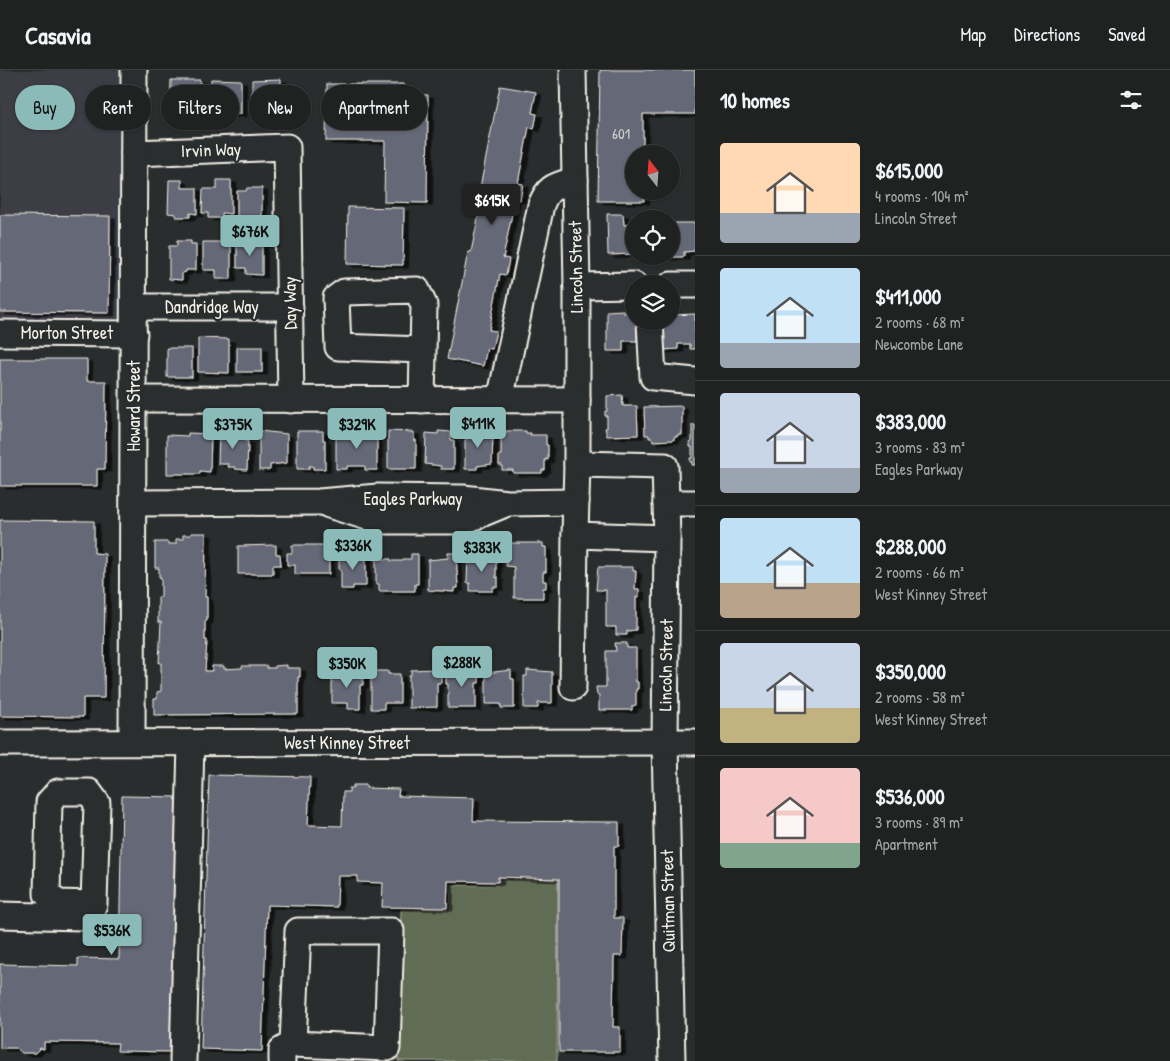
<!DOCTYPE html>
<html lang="en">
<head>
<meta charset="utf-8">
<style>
  :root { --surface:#202222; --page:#2d2f2f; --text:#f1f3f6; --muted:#a2a4a5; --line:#3d3f40; --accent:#8bbbb9 }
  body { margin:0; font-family:"Patrick Hand",sans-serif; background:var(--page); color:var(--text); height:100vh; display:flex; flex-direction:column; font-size:19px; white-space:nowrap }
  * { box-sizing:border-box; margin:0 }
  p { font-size:16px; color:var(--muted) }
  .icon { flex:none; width:28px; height:28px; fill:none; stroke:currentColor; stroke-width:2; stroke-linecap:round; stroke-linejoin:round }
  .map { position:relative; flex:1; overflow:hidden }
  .side { display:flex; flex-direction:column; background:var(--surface); width:475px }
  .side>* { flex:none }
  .hud { position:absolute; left:15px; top:15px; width:475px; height:45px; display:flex; gap:10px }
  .needle { width:32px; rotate:343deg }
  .controls { position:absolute; left:625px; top:75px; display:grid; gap:10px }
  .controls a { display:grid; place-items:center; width:55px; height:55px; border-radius:50%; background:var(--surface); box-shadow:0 1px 4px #0004,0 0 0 1px var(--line); font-size:25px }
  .price { position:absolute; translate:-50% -42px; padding:0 11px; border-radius:5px; background:var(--accent); color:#111; font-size:16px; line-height:32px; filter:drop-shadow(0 1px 2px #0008) }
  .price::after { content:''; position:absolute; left:50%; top:30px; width:15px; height:11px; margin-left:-8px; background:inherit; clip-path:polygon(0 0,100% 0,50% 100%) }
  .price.selected { background:#222; color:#fff }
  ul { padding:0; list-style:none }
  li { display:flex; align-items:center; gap:15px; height:125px; padding:0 25px }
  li+li { border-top:1px solid var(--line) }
  li span { display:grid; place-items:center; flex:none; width:140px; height:100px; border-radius:5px; color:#555 }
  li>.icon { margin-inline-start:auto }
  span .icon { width:60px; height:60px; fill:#fffc; stroke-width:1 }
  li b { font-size:21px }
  h2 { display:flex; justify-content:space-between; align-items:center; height:60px; padding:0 25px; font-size:21px }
  .chip { padding:0 18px; border-radius:22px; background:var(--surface); box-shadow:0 1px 4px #0004,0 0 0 1px var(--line); font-size:18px; line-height:45px }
  .chip.selected { background:var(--accent); color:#111 }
  header { display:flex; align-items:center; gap:30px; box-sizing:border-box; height:70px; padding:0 25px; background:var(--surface); border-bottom:1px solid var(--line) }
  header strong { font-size:24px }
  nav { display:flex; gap:28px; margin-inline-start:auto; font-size:18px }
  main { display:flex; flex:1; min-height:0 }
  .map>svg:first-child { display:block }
  .built { fill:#3c3e44 }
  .green { fill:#616c53; stroke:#aaae9e }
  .building { fill:#656776; stroke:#f4f1e8; filter:url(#shadow) }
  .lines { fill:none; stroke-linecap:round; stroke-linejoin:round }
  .minor-casing { stroke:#f4f1e8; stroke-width:29 }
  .minor { stroke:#2a2d2e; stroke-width:25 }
  .labels { text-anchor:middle; stroke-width:4.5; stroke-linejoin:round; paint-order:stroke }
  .number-label { font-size:15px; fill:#d0cecc }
  .street-label { font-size:18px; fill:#f4f1e8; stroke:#2a2d2e }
</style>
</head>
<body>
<header>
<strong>Casavia</strong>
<nav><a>Map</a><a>Directions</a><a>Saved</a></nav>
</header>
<main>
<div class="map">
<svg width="695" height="991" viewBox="0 0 695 991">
  <defs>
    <filter id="shadow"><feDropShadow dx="5.5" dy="3" stdDeviation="0" flood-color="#0009"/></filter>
  </defs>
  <rect width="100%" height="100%" fill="#2a2d2e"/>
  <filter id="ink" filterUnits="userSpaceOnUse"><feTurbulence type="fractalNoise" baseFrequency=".02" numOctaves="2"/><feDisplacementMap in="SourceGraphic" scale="10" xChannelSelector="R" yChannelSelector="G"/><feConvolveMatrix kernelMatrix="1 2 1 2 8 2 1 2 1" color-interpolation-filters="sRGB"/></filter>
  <g filter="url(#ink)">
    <path class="built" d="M0,0h123l1,251h-124z"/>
    <path class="green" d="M500,810h58l-1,181h-159l3,-151h49l1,-25h48z"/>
    <g class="building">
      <path d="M600,0h95v44h-52v40h-9v37h10v10h-46z"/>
      <path d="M211,9l30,1v34h-30z"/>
      <path d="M281,9v36h-29v-35z"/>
      <path d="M171,10h29v35h-30z"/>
      <path d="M327,14h77v11h24l-1,108 -43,-1 1,-61h-59z"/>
      <path d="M500,16l36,6 -4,21 5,1 -3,15 -5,-2 -11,56 5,1 -3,16 -5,-1 -12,59 6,1 -3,16 -6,-1 -11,56 7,1 -4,18 -5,-1 -4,18 -36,-7 21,-107h3l12,-58 -4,-1z"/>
      <path d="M169,110h13v8h15v26l-7,-1v4h-14v-3l-8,-1z"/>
      <path d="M217,110h14v34l-9,-1v5h-14v-5h-6l1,-24h14z"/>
      <path d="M247,118h15v32l-25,-1v-28h9z"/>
      <path d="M348,137l56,1 -1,57 -56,-1z"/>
      <path d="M607,144h16l1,11 10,-1v30l-26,1z"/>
      <path d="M0,145l110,1 -1,97 -109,-1z"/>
      <path d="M671,153h24v28l-11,1v5h-18l5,-1z"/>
      <path d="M237,170h17v4h8v31l-16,-1v-6h-9z"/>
      <path d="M177,171h14v3h5v26h-10v2l-4,1v7l-13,-1v-33h8z"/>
      <path d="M203,172h20v4h8v33h-15v-9h-13z"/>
      <path d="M623,240v3l11,-1v9h3v20h-14v10h-16v-40z"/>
      <path d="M695,244v35h-5v-5h-12v5l-16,1v-29h9v-6z"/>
      <path d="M198,268l31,1v34l-31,-1z"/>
      <rect x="237" y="277" width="25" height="25"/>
      <rect x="167" y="278" width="25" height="29"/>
      <path d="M0,289h87v22h19l-1,88h-8v17h-97z"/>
      <path d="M622,325l1,11h14l1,29 -31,1 -2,-8h2v-12h-2v-5h2v-15z"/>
      <path d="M682,336v29h-5v2h-3v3l-21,1 -1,-3h-3v-3h-4l-1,-28z"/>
      <path d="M692,355h3v40h-3v-3h-2v-4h2v-11h-2v-6h2z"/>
      <path d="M259,361l28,3v29l-17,2v5h-11z"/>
      <path d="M297,361h26v9h2v29h-12v-3h-4v3h-12z"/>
      <path d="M336,361h9l-1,3h18v-3l14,1v8h1v30h-12v-4h-18v3h-11z"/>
      <path d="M388,361l26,1v8h2v29h-28z"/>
      <path d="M438,361l13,1v8h3v29h-13v-3l-16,-2 1,-31 12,1z"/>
      <path d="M467,361l26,2 -1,31 -15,2v3h-12v-29h1z"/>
      <path d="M506,361h20v2h5l-1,2h16v10h2v15l-3,-1v11h-3v3h-29v-3h-11v-5h-3v-10h2v-22h5z"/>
      <path d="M232,362h13v9h3l-1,29 -12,-1v-2h-7l1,-3h-11l1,-30h13z"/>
      <path d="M188,363l23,1 -1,38 -10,-1v3h-33v-39l21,1z"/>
      <path d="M0,450l94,1v32l11,1 -1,144h-21v19l-83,-1z"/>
      <path d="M191,463h15l-1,64h2v24h-2v19h2l-2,31h7v-5h12v3l18,-1v-2h25v2h8v-2l12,-1v3h13v9h-2v37l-144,1v-16h3v-7l4,-1v-28h-2l2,-41h-3v-25h3v-20h-2v-9h-4v-26h13v2h8v-5h7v-4h8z"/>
      <path d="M506,473h37v4h3v25h-3v9h3v7h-3v10h-29v-31l-8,-1z"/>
      <path d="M276,475v9h4l1,11h-8v9h-35v-28z"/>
      <path d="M292,475h37v29h-34v-9h-8v-12h5z"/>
      <path d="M448,483h8l2,35h-4v4l-26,-2v-30l20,-2z"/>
      <path d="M489,483h7v25l2,-1v10h-5v4h-23v-8h-3l1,-29h10v3h11z"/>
      <path d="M411,484h7v30h-3v7h-36v-7h-3v-25h15v2h12v-2h8z"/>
      <path d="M339,485l27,1v30h-13v3h-12v-20h-2z"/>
      <path d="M598,497h35v4h3l-1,18h4v8h-3v33l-9,1v4h-11v-8h-10v-37h-10z"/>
      <path d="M615,573h12v5h9v34h2v7h-2v16l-4,1v4h-33v-15h-2l-1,-8h10v-36h10z"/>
      <path d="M435,599v6l6,-1v9h-4v24l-28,1v-33h2v-5z"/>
      <path d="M450,599h24l1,5h4v9h-3v25h-28v-24h-2v-9h4z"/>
      <path d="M511,600v9h3v29h-13v-4h-15v-31z"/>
      <path d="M527,600l25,2v31h-14v5h-14v-32h3z"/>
      <path d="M345,601h13v5h5v9h-3v24h-12v-6h-16v-29h13z"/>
      <path d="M374,601h14v3h12v29h-16v6h-13v-33h4z"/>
      <path d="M209,705l101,2 -2,48 34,1 1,-34h6v-4h4v-3h13v3l33,1 -1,7 76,2 -1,23 146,1v24h-5v72h9l-1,38h-8l-1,71h7v25h-61v-173l-61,-2v5l-50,-1 -1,27 -65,-1 1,-24 -26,-1 1,-6h-20l-1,31 -70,-2 -5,146 -61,-2z"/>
      <path d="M122,726l57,1 -5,255 -57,-1 1,-8 -74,-1v7l-4,-1 -5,5h-13l-6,-5h-16v-84l78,2v-8l41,1z"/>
    </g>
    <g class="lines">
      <g class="minor-casing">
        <g id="minor">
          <path d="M573,0l4,216v178l-2,71 -2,152"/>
          <path d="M134,83l153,-6 4,253"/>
          <path d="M671,215h24"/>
          <path d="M577,216l57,-1"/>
          <path d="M134,237h156"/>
          <path d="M650,251l3,56 42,4"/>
          <path d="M0,263l134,1"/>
          <path d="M134,329l443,1"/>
          <path d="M422,330l2,-95 -7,-15 -73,2 -8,6 2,49 85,3"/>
          <path d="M500,330l41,-195c8,-20 15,-19 34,-25"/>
          <path d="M577,394l88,2 2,72 -2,204 7,319"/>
          <path d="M134,433l185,-1 59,-5 85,1 44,5 69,-1"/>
          <path d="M666,433h29"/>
          <path d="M329,435l51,16h84l41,-17"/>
          <path d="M575,465l92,3"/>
          <path d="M132,672l2,-672"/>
          <path d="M0,673l695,-1"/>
          <path d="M0,845l82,2 8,-3 4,-10 3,-101 -8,-11h-31l-9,10 -2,92 11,9 36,1"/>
          <path d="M183,991l8,-318"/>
          <path d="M282,991v-11l11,-6 94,4 4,-117h-93l-5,113"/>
        </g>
      </g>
      <use href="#minor" class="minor"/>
    </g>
  </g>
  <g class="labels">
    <g class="number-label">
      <text x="621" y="69">601</text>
    </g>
    <g class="street-label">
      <text transform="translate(211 80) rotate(-2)" y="6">Irvin Way</text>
      <text transform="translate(576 197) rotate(-91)" y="6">Lincoln Street</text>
      <text transform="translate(290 233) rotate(-91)" y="6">Day Way</text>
      <text x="212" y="243">Dandridge Way</text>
      <text x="67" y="269">Morton Street</text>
      <text transform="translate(134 336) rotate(-90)" y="6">Howard Street</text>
      <text x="413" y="435">Eagles Parkway</text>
      <text transform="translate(666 595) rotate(-89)" y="6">Lincoln Street</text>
      <text x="347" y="679">West Kinney Street</text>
      <text transform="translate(668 831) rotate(-91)" y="6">Quitman Street</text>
    </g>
  </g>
</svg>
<div class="controls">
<a><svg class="needle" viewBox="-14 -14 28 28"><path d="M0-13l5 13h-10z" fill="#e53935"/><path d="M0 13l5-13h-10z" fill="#a2a4a5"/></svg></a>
<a><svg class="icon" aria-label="locate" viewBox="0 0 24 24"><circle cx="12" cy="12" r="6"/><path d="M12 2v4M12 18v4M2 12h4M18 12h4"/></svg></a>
<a><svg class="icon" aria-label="layers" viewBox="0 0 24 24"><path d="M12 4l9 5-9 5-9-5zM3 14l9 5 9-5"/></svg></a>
</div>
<b class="price selected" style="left:492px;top:156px">$615K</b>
<b class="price" style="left:250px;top:187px">$676K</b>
<b class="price" style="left:478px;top:379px">$411K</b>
<b class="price" style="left:233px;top:380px">$375K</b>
<b class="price" style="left:357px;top:380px">$329K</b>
<b class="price" style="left:353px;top:501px">$336K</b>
<b class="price" style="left:482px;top:503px">$383K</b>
<b class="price" style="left:462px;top:618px">$288K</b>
<b class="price" style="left:347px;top:619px">$350K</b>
<b class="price" style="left:112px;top:886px">$536K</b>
<div class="hud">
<a class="chip selected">Buy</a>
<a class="chip">Rent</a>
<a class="chip">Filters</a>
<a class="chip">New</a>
<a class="chip">Apartment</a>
</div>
</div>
<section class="side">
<h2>10 homes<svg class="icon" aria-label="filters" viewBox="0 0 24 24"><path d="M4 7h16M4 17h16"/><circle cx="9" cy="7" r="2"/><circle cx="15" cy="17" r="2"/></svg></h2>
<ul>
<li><span style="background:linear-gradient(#ffd9b3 70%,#9aa5b1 0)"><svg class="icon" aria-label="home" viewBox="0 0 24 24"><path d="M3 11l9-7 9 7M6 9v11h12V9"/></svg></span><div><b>$615,000</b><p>4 rooms · 104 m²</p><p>Lincoln Street</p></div></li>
<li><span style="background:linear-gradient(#bfe0f5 75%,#9aa5b1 0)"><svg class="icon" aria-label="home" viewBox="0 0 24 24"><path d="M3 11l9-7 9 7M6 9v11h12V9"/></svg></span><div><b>$411,000</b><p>2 rooms · 68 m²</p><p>Newcombe Lane</p></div></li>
<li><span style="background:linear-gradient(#c9d6e8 75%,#9aa5b1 0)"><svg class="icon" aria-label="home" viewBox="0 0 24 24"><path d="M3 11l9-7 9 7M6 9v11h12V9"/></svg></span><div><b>$383,000</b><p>3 rooms · 83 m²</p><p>Eagles Parkway</p></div></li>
<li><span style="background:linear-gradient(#bfe0f5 65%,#b9a48a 0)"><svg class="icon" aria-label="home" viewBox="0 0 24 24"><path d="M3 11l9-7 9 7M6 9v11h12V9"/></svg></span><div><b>$288,000</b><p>2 rooms · 66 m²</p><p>West Kinney Street</p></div></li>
<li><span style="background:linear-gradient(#c9d6e8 65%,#c2b280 0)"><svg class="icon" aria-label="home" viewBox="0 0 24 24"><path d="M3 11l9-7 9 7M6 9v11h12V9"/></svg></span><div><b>$350,000</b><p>2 rooms · 58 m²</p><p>West Kinney Street</p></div></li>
<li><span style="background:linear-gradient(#f6c9c9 75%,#7fa58c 0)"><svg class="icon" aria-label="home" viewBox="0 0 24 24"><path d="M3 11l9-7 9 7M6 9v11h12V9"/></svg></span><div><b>$536,000</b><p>3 rooms · 89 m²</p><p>Apartment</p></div></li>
</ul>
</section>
</main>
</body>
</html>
